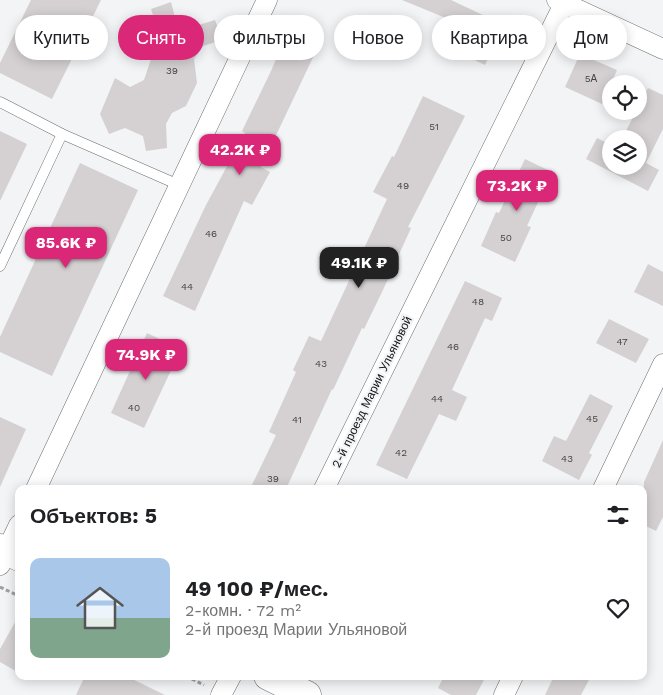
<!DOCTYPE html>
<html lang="ru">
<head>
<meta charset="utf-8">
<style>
  :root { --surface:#fff; --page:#f6f6f6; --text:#202124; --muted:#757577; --line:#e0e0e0; --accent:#db2777 }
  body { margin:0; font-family:"Work Sans",sans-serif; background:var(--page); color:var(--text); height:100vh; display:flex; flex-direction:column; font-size:19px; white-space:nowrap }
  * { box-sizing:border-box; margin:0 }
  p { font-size:16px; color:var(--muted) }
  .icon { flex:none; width:28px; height:28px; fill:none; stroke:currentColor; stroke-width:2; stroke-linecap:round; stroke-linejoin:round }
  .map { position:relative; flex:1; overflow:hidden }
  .panel { position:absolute; left:15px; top:485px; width:632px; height:195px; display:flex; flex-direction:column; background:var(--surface); border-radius:10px; box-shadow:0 2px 12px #0003 }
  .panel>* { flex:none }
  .hud { position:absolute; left:15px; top:15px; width:634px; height:45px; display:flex; gap:10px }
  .buttons { position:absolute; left:602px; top:75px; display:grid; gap:10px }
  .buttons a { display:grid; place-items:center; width:45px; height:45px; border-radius:50%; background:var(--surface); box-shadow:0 2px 12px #0003; font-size:25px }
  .price { position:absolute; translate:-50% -42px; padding:0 11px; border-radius:10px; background:var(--accent); color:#fff; font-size:16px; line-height:32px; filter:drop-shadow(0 1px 2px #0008) }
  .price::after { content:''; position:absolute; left:50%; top:30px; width:15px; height:11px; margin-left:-8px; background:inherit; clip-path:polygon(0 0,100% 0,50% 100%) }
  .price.on { background:#222; color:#fff }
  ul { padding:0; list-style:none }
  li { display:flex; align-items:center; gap:15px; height:125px; padding:0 15px }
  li+li { border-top:1px solid var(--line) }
  li span { display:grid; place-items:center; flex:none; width:140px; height:100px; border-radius:10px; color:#555 }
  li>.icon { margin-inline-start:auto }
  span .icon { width:60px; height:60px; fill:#fffc; stroke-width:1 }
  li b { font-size:21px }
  h2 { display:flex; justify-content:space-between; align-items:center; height:60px; padding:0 15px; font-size:21px }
  .chip { padding:0 18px; border-radius:22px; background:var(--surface); box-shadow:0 2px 12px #0003; font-size:18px; line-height:45px }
  .chip.on { background:var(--accent); color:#fff }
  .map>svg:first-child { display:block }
  .building { fill:#d5d1d2 }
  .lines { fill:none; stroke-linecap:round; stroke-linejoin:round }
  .lane-casing { stroke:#6c6e70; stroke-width:11 }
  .street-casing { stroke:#6c6e70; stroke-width:21 }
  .secondary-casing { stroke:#6c6e70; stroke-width:29 }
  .path { stroke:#9d9fa0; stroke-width:3; stroke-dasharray:4 2.5; stroke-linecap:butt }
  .lane { stroke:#fff; stroke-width:10 }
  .street { stroke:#fff; stroke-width:20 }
  .secondary { stroke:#fff; stroke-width:28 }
  .labels { text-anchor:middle; stroke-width:4.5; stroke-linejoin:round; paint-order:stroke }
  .number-label { font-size:10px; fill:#434244 }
  .street-label { font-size:12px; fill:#121314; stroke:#f2f4f6 }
</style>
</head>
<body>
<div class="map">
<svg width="663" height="695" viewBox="0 0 663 695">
  <rect width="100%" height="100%" fill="#f2f4f6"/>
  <g class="building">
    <path d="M31,0h70l-49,99 -52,-26v-10z"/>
    <path d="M402,0h49l53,25 -19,40 -38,-18 11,-24z"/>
    <path d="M171,2l5,19 16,6 23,-7 7,20 -19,6 -9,13 3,24 -11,23 -14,7 -6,11 1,24 -21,3 -3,-15 -18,-8 -16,6 -9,-20 15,-36 15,9 14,-7 8,-24 -20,-11 8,-17 19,6 -8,-25z"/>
    <path d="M285,38l31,13 -55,116 9,5 -18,33 -8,-4 -49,110 -32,-15 43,-91 39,-72 -3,-2 29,-60z"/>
    <path d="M580,54l37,16 -15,34 -37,-17z"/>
    <path d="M648,88l15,7v34l-17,34 13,7 -11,21 -62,-32 11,-21 14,7v21h28v-27h-17l14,-28h3v-6z"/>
    <path d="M423,96l42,20 -57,111 3,1 -28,62 -19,39 -2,-1 -29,62 -1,-1 -46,100h-36l26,-54 -7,-3 27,-60 -3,-2 16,-34 12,5 66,-142 -14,-7 19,-36 2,1z"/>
    <path d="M0,131l27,13 -27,57z"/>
    <path d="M525,159l27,13 -25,54 4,1 -16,35 -34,-16 15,-34 3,1z"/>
    <path d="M80,163l58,27 -86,186 -52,-24v-15z"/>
    <path d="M648,264l15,8v34l-29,-14z"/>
    <path d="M465,281l37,17 -10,23 -7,-3 -33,72 15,7 -11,24 -17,-7 -32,65 -31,-14z"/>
    <path d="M609,319l40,20 -13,24 -40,-20z"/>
    <path d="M147,333l34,16 -37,79 -33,-15z"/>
    <path d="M590,394l23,12 -24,47 3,2 -13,25 -37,-19 12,-25 12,5z"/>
    <path d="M0,417l26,12 -26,58z"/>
    <path d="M663,440v77l-7,14 -12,-6v-43z"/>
    <path d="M19,615v58l-19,-11v-13z"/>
    <path d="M85,676h41l39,19h-89z"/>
    <path d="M444,676h42l-10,19h-25l-13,-7z"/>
    <path d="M554,676h37l-10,19h-36z"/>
  </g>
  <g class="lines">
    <g class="lane-casing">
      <g id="lane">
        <path d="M0,102l62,32 117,51"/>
        <path d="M0,266l62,-132"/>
      </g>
    </g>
    <g class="street-casing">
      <g id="street">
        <path d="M557,0l106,49"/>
        <path d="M36,489l231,-489"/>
        <path d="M324,489l242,-489"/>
        <path d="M603,489l60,-125"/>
        <path d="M0,565l19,-40"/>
        <path d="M221,695l10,-19"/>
        <path d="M504,695l9,-19"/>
      </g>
    </g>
    <g class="secondary-casing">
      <g id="secondary">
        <path d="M0,548l19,9"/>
        <path d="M268,676l39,19"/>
      </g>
    </g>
    <g class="path">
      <path d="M0,587l19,9"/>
      <path d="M186,676l18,9"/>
    </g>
    <use href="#lane" class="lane"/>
    <use href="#street" class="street"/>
    <use href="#secondary" class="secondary"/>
  </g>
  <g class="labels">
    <g class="number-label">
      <text x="172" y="74">39</text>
      <text x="591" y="82">5А</text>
      <text x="434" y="130">51</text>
      <text x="403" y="189">49</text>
      <text x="211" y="237">46</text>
      <text x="506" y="241">50</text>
      <text x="187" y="290">44</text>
      <text x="478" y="305">48</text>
      <text x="622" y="345">47</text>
      <text x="453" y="350">46</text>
      <text x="321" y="367">43</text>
      <text x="437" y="402">44</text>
      <text x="134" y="411">40</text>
      <text x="592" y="422">45</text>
      <text x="297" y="423">41</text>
      <text x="401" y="456">42</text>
      <text x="567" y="462">43</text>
      <text x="273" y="482">39</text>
    </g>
    <g class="street-label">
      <text transform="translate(372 392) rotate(-64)" y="4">2-й проезд Марии Ульяновой</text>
    </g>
  </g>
</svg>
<div class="buttons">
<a><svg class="icon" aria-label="locate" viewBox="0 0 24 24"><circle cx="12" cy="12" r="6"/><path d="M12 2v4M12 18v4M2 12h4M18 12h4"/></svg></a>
<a><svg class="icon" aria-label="layers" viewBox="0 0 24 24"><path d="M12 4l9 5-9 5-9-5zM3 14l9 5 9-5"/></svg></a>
</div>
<b class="price" style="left:240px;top:176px">42.2K ₽</b>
<b class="price" style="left:517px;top:212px">73.2K ₽</b>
<b class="price" style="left:66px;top:269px">85.6K ₽</b>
<b class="price on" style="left:359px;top:289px">49.1K ₽</b>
<b class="price" style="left:146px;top:381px">74.9K ₽</b>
<div class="hud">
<a class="chip">Купить</a>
<a class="chip on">Снять</a>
<a class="chip">Фильтры</a>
<a class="chip">Новое</a>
<a class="chip">Квартира</a>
<a class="chip">Дом</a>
</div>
<section class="panel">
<h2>Объектов: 5<svg class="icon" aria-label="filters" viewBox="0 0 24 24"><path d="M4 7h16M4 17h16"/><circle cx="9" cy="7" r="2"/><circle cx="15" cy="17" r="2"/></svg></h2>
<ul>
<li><span style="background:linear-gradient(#a9c7e8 60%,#7fa58c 0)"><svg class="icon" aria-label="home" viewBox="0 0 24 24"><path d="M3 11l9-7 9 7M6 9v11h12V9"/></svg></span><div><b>49 100 ₽/мес.</b><p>2-комн. · 72 m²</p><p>2-й проезд Марии Ульяновой</p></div><svg class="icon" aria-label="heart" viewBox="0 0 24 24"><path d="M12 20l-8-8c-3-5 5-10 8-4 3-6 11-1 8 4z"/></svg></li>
</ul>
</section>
</div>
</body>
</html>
